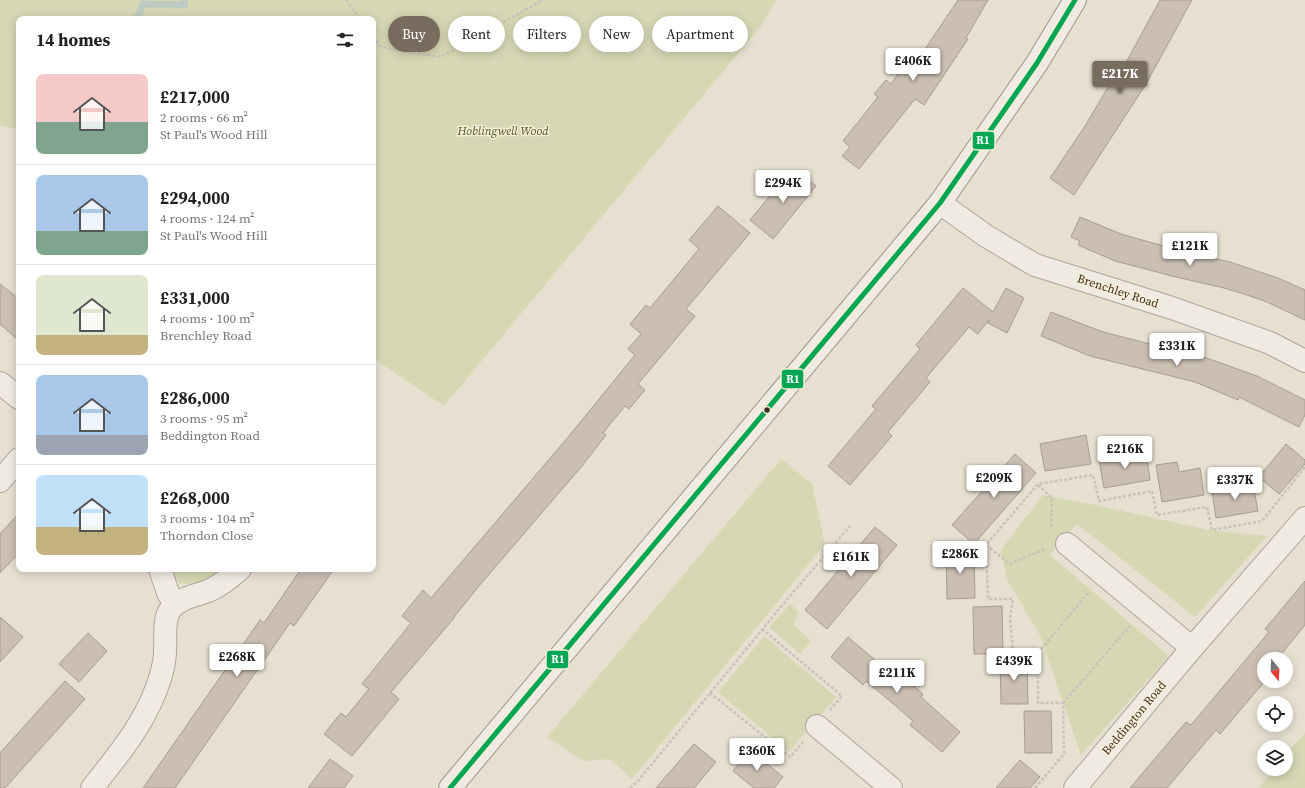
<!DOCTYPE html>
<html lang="en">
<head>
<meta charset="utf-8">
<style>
  :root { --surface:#fff; --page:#f2f2f2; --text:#202124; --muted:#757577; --line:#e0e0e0; --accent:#786c5e }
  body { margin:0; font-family:"Source Serif 4",serif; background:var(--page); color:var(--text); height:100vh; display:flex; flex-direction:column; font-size:15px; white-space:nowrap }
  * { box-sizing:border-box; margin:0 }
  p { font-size:13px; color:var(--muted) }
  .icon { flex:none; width:22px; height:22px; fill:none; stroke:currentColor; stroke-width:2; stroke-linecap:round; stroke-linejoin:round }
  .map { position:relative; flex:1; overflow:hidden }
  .side { position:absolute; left:16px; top:16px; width:360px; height:556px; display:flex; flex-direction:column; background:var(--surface); border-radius:8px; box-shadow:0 2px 10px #0003 }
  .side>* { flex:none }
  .hud { position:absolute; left:388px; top:16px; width:380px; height:36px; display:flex; gap:8px }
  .needle { width:26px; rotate:161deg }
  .tools { position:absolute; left:1257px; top:652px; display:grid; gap:8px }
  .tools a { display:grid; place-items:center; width:36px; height:36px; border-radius:50%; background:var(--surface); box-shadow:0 2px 10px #0003; font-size:20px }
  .price { position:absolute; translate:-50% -34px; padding:0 9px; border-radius:4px; background:#fff; color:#222; font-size:13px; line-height:26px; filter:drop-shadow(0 1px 2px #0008) }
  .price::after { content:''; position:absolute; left:50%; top:24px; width:12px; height:9px; margin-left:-6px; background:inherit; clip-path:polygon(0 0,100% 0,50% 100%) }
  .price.on { background:var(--accent); color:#fff }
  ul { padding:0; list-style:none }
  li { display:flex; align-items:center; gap:12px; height:100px; padding:0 20px }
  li+li { border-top:1px solid var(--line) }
  li span { display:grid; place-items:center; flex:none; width:112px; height:80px; border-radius:8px; color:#555 }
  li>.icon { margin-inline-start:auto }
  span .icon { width:48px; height:48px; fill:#fffc; stroke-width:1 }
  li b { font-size:17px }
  h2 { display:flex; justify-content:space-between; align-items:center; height:48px; padding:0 20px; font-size:17px }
  .tag { padding:0 14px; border-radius:18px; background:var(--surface); box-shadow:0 2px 10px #0003; font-size:14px; line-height:36px }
  .tag.on { background:var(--accent); color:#fff }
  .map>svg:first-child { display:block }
  .green { fill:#d6d7b3 }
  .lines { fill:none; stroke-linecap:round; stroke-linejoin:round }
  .stream { stroke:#bcccc2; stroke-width:7 }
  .building { fill:#cbbfb2; stroke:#a89c90 }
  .street-casing { stroke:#ada599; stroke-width:24 }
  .secondary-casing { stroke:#9c958a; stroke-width:24 }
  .path { stroke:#c8c2b9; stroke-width:2.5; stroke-dasharray:3 2; stroke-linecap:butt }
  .street { stroke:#efebe3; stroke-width:22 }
  .secondary { stroke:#efebe3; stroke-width:22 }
  .bus-1-casing { stroke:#f7eed8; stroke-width:8 }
  .bus-1 { stroke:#00a651; stroke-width:5 }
  .bus-dot { fill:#3d2e20; stroke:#f7eed8; stroke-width:1.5 }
  .labels { text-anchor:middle; stroke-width:3; stroke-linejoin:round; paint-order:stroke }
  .park-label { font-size:12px; font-style:italic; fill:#4d5a26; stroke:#f7eed8 }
  .street-label { font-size:12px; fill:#3d2e20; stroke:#f7eed8 }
  .line-badge { stroke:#f7eed8; stroke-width:1.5 }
  .badge-label { font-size:11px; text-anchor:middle; font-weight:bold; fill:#fff }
</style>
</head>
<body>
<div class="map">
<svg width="1305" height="788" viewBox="0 0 1305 788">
  <rect width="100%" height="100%" fill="#e7e0d1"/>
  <g class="green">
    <path d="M0,0h776l-15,26 -317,380 -71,-48v-339h-354v110l-19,-3z"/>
    <path d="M781,459l31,25 13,60 -193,235 -22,-20 -27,2 -36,-24z"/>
    <path d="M1043,495l52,10 114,25 58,6 -72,81 -118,-93 -27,31 119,101 -88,99 -41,-120 -33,-55 -6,-30z"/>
    <path d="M172,569h54l-15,9 -15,6h-16l-6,-9z"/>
    <path d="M790,604l9,8 -6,12 18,17 -11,13 -31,-27z"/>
    <path d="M764,636l72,61 -47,55 -71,-60z"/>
    <path d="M1305,733v55h-47l16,-19h12v-14z"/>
  </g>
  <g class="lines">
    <path class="stream" d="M137,19l6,-15 41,1 1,-5"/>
  </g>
  <g class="building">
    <path d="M958,0h30l-22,38 2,1 -44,66 -9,-6 -56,70 -17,-13 8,-9 -7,-6 35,-44 -4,-3 12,-14 5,4 13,-19 7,5z"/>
    <path d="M1160,0h32l-46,84 -72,111 -24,-17 35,-52 28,-47 3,2z"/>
    <path d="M799,172l17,14 -43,53 -23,-19 37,-45 6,5z"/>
    <path d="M718,206l32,27 -64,76 9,7 -57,68 7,6 -16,19 -4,-3 -22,27 3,2 -24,31 -103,120 -25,31h1l-64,75 8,7 -47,57 -28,-22 17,-21 5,4 23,-28 -7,-5 49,-61 -9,-7 21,-26 8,8 138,-162 66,-81 -7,-6 13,-15 -11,-10 16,-19 4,3 49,-59 -10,-9z"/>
    <path d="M1080,217l41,17 60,17 49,11 48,16 27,12v30l-38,-18 -23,-8 -20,-6 -48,-11 -61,-16 -37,-16 2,-4 -9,-4z"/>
    <path d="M0,284l19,15v42l-19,-17z"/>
    <path d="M963,288l30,24 13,-24 18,10 -17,35 -19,-10 1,-3 -11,14 -9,-7 -43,51 4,4 -42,50 4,4 -42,49 -22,-19 48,-57 -4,-3 48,-57 -4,-4z"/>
    <path d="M1051,312l52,20 51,13 47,11 56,20 48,24v15l-6,12 -60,-30 -1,3 -43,-18 -105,-26 -49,-20z"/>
    <path d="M1086,435l5,29 -46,7 -5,-27z"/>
    <path d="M1286,444l19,16v4l-26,30 -20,-17z"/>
    <path d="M1146,452l4,28 -46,8 -5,-28z"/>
    <path d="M1015,454l21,19 -62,71 -22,-19z"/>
    <path d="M1177,462l2,10 21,-4 4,27 -42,7 -6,-37z"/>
    <path d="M1253,484l5,27 -42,7 -4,-27z"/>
    <path d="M19,513v40l-19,20v-39z"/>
    <path d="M875,527l22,18 -70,84 -22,-19z"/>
    <path d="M946,552h28l1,46 -28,1z"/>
    <path d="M301,569h33l-40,57 -4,-3 -115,165h-32l117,-168 4,3z"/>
    <path d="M1305,581v44l-26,32 2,2h-17l1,22 -45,53 -4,-4 -49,58h-37l56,-66 5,3 78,-93 -4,-3z"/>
    <path d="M1002,606l1,48h-29l-1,-47z"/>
    <path d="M0,617l23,20 -23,25z"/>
    <path d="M88,633l19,18 -28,31 -20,-18z"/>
    <path d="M848,637l40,34 3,-4 16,13 16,14 -2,3 39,35 -18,20 -32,-27 3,-4 -23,-20 -24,-20 -3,4 -32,-28z"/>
    <path d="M1000,661h27l1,43h-27z"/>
    <path d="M65,681l20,18 -80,89h-5v-35z"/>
    <path d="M1024,711h27l1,42h-27z"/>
    <path d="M694,744l22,18 -16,19 -6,7h-38z"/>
    <path d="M750,750l33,27 -9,11h-20l-21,-17z"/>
    <path d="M330,759l23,17 -9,12h-36z"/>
    <path d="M1020,760l20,17 -10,11h-34z"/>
  </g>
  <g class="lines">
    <g class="street-casing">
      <g id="street">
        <path d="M940,203l46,33 49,29 137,43 98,35 35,18"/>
        <path d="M0,383l19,15"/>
        <path d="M0,481l19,-22"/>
        <path d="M1067,544l125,104"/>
        <path d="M160,569l8,24 7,11"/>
        <path d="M817,726l74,62"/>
        <path d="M92,788c28,-35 57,-70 69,-113 2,-7 4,-16 4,-24 1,-13 -2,-31 5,-41 9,-12 25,-14 38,-19 12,-5 22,-13 32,-22"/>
        <path d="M1075,788l117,-140 113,-130"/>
      </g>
    </g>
    <g class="secondary-casing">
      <path id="secondary" d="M450,788l490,-585 97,-140 38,-63"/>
    </g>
    <g class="path">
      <path d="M346,0l14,19"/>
      <path d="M373,37l8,10 60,10 102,-57"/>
      <path d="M1038,485l14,13 -1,30"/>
      <path d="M986,545l24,19 35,-15"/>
      <path d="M762,629l80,67 -12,14"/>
      <path d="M1038,653l51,-61"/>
      <path d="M710,693l80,64 13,-15"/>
      <path d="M1063,703l67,-77"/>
      <path d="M630,788l8,-7 151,-184 61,-71"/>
      <path d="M1035,788l29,-34 -1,-51h-25v-50l-25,-1 -3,-33 3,-20h-25l-2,-54 52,-61 55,-9 6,26 53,-10 5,24 50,-8 5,23 50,-9 43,-54"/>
    </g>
    <use href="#street" class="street"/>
    <use href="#secondary" class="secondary"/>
    <g class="bus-1-casing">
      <path id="bus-1" d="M450,788l490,-585 97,-140 38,-63"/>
    </g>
    <use href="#bus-1" class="bus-1"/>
  </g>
  <circle class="bus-dot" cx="767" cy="410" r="3.5"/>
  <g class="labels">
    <g class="park-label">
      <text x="503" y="135">Hoblingwell Wood</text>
    </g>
    <g class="street-label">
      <text transform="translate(1118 291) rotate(18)" y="4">Brenchley Road</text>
      <text transform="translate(1134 718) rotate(-50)" y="4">Beddington Road</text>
    </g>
  </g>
  <g class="line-badge">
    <rect x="972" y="131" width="23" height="19" rx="4" fill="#00a651"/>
    <rect x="781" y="369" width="23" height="20" rx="4" fill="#00a651"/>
    <rect x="546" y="650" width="23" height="19" rx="4" fill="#00a651"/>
  </g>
  <g class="badge-label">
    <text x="983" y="144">R1</text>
    <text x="793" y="383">R1</text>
    <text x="558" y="663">R1</text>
  </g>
</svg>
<div class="tools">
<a><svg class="needle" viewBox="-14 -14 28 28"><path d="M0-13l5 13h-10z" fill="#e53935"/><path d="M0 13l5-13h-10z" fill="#757577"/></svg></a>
<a><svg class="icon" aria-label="locate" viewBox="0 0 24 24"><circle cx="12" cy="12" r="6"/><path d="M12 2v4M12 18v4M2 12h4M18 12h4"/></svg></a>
<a><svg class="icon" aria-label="layers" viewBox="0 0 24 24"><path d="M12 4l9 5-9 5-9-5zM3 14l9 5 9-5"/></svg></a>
</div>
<b class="price" style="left:913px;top:82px">£406K</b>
<b class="price on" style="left:1120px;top:95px">£217K</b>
<b class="price" style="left:783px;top:204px">£294K</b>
<b class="price" style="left:1190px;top:267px">£121K</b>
<b class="price" style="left:1177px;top:367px">£331K</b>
<b class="price" style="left:1125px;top:470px">£216K</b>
<b class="price" style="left:994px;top:499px">£209K</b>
<b class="price" style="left:1235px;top:501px">£337K</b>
<b class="price" style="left:960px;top:575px">£286K</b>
<b class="price" style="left:851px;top:578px">£161K</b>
<b class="price" style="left:237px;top:678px">£268K</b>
<b class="price" style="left:1014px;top:682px">£439K</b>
<b class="price" style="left:897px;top:694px">£211K</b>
<b class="price" style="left:757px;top:772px">£360K</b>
<div class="hud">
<a class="tag on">Buy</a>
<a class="tag">Rent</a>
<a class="tag">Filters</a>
<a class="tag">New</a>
<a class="tag">Apartment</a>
</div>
<section class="side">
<h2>14 homes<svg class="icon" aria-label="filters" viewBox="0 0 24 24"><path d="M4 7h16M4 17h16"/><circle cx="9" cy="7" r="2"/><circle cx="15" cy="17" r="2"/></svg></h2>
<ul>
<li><span style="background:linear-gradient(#f6c9c9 60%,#7fa58c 0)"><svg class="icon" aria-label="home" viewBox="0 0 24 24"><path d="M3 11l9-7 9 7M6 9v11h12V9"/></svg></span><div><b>£217,000</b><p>2 rooms · 66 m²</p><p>St Paul's Wood Hill</p></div></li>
<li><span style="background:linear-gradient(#a9c7e8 70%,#7fa58c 0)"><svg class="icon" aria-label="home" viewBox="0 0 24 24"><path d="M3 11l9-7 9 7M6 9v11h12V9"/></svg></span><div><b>£294,000</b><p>4 rooms · 124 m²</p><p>St Paul's Wood Hill</p></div></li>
<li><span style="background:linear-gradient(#dfe7d0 75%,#c2b280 0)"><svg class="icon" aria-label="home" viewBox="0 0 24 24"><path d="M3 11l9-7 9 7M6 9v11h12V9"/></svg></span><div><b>£331,000</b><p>4 rooms · 100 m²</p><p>Brenchley Road</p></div></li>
<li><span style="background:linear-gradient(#a9c7e8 75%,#9aa5b1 0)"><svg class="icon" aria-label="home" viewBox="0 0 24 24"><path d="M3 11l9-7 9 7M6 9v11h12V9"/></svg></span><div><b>£286,000</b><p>3 rooms · 95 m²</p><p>Beddington Road</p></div></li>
<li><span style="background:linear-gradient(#bfe0f5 65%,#c2b280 0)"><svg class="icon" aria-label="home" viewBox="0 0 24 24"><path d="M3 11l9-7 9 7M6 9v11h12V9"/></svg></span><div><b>£268,000</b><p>3 rooms · 104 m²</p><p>Thorndon Close</p></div></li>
</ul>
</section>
</div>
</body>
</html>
